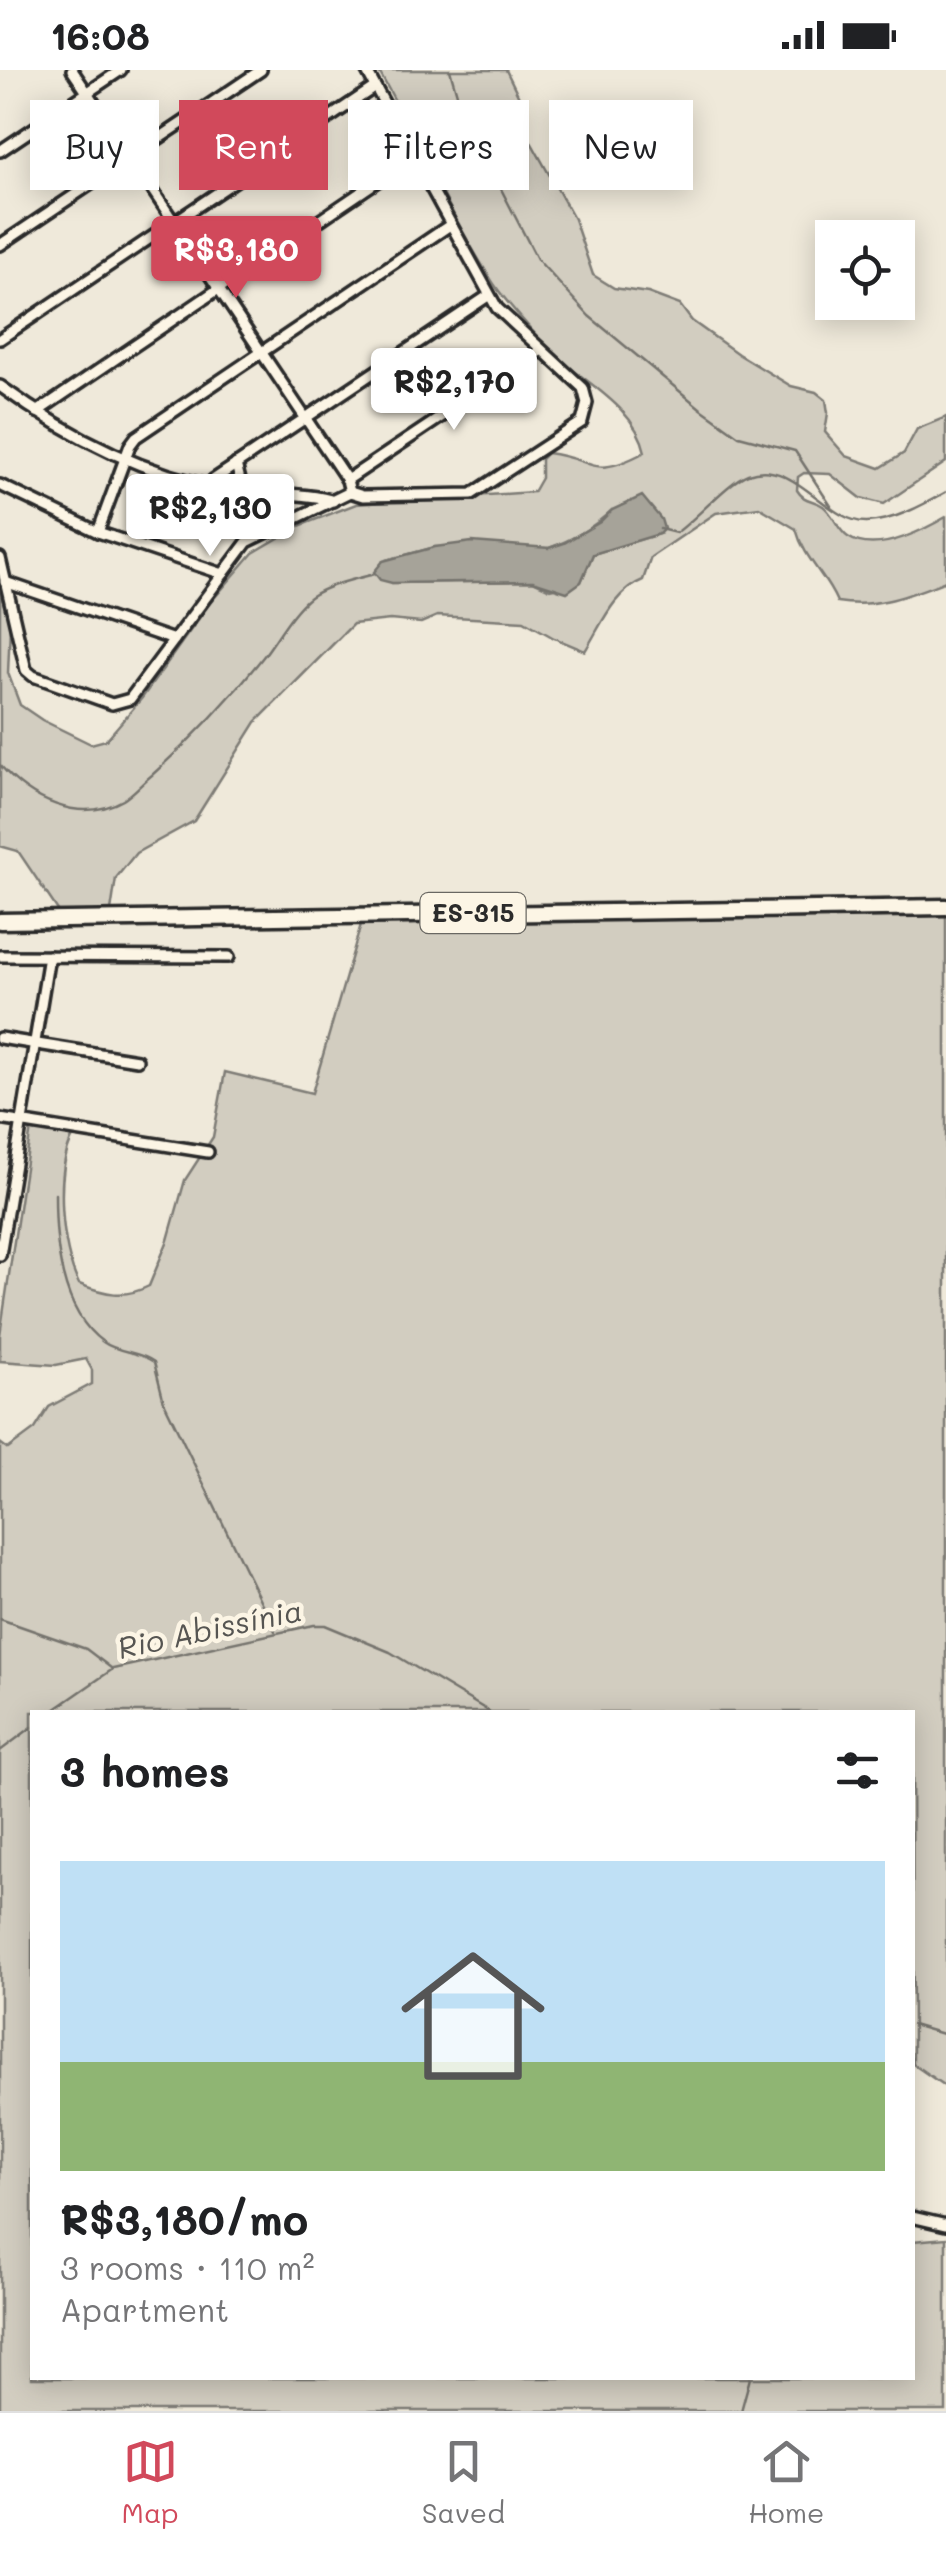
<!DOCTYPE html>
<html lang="en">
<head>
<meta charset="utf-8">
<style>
  :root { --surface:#fff; --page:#f6f6f6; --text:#202124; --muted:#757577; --line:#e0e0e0; --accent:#d1495b }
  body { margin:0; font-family:Mali,sans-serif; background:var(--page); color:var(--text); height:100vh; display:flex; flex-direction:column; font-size:38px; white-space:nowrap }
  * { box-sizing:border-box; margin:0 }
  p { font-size:32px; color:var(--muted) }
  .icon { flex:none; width:55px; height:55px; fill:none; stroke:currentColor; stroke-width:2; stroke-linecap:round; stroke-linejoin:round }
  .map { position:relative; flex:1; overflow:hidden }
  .sheet { position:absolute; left:30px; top:1640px; width:885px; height:670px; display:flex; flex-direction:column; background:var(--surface); border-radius:0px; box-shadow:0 5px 25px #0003 }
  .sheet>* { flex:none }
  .top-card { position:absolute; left:30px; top:30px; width:888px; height:90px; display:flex; gap:20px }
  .buttons { position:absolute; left:815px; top:150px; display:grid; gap:20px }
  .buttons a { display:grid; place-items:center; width:100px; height:100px; border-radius:0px; background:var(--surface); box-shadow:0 5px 25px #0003; font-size:50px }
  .price { position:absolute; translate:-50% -85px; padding:0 22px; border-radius:10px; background:#fff; color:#222; font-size:32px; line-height:65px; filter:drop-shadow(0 2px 5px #0008) }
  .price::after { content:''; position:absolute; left:50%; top:60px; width:30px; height:22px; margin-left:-15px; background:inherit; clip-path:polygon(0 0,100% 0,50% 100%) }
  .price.current { background:var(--accent); color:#fff }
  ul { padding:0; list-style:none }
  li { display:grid; align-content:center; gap:20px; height:530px; padding:0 30px }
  li span { display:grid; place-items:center; height:310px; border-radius:0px; color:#555 }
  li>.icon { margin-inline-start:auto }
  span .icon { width:180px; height:180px; fill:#fffc; stroke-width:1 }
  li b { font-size:42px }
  h2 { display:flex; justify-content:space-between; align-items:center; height:120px; padding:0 30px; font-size:42px }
  .tag { padding:0 35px; border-radius:0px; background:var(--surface); box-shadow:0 5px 25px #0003; font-size:35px; line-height:90px }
  .tag.current { background:var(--accent); color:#fff }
  .status { display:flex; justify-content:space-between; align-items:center; height:70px; padding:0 50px; background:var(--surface); direction:ltr }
  .status svg { height:28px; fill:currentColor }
  .menu { display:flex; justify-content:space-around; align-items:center; height:140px; border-top:2px solid var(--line); background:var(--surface); font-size:28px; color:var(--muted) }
  .menu a { display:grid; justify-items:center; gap:5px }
  .menu .current { color:var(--accent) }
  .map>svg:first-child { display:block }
  .green { fill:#d2cdc0; stroke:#7e7c76; stroke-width:2.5; fill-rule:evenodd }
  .water { fill:#a6a399; stroke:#75736d; stroke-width:2.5 }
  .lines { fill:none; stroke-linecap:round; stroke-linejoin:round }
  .stream { stroke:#75736d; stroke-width:2.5 }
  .minor-casing { stroke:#2b2b2b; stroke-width:16 }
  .primary-casing { stroke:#2b2b2b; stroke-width:21 }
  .minor { stroke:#fcf5e5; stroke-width:9 }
  .primary { stroke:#fcf5e5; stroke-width:14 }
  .labels { text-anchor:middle; stroke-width:9; stroke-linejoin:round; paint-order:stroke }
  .shield { fill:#fcf5e5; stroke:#6a6863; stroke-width:2.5 }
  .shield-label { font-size:25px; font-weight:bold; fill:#2b2b2b }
  .water-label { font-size:30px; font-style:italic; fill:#565552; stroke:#fcf5e5 }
</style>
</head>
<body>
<div class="status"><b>16:08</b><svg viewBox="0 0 49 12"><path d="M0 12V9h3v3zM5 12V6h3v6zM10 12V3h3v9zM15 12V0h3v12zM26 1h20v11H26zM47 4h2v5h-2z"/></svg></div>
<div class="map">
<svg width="946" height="2341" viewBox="0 0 946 2341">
  <rect width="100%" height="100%" fill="#efe9da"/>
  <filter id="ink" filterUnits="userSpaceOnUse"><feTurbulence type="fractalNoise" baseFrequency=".01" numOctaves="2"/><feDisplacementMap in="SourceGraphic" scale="20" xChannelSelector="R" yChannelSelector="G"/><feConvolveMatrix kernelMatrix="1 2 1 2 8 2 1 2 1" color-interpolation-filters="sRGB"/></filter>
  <g filter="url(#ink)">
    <g class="green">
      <path d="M378,0h128l17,35 2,26 49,88 19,56 21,13 34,5 32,12 12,16 46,33 53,32 25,6 10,8 2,13 -3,19 21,24 34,12 24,-15 13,-24 29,-12v45l-62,42 -23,-6 -31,-24 -26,-1 -6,4 -1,13c7,12 16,9 26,16 11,8 14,24 25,31 27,18 74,-6 98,-20v64c-37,14 -69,28 -109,21 -12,-28 -33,-43 -41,-73l-37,-22 -43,6 -65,44 -8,23c-30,12 -42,46 -58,71l-31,-13 -30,-17 -87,-5 -16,7 -31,-3 -37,4 -97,98 -62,99 -58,32 -20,25 -5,33 -52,1 -41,-61 -18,-5v-255l10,35 -2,47 12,32 22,15 49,24 15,-4 36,-42 68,-95 43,-50 46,-27 57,-22 177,-12 8,-14v-19l6,-6c50,6 43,28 98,-1 -11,-50 -70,-73 -102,-109 -16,-19 -35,-38 -49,-59 -44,-68 -76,-144 -116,-214zM612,440l47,24 -66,20 -12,28 -31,7 -17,-8 -141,2 -9,-22 52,-14 114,1c23,-8 45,-21 63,-38z"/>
      <path d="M946,842v1175l-33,-23 -1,-352h-880v666h880l1,-137 33,-3v173h-946v-968l8,6 27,-20 14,-22 43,-23v-14l-6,-11 -30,6 -56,-4v-26l31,-207 43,7c-20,33 -13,115 5,149 26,10 45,15 70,2l19,-46 17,-60 28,-43 12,-65 87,21 50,-172z"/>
    </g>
    <path class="water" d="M642,426l19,23 3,10 -5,5 -66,20 -12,28 -14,10 -34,-11 -141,2 -12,-3 -6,-8 9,-11 52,-14 37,-5 77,6 15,-5 36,-21 12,-12z"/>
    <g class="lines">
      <g class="stream">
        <path d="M450,0l13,45 74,144 52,57 111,92 39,28 56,15 36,55"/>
        <path d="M660,459l16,4c20,-14 53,-52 72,-59 46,-17 78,49 119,48 27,-1 56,-17 79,-30"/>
        <path d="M0,695c29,34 79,60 123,35 10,-6 20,-18 29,-25 40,-36 77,-75 111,-118 14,-18 29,-46 47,-60 17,-12 45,-18 65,-23"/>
        <path d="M55,1124c0,47 5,117 48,148 15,11 36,9 51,20l10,40 111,229"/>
        <path d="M0,1549l86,30 25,19"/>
        <path d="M51,1642l62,-43 201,-44h11l65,27 100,60"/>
        <path d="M0,1681l32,-24"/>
        <path d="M912,1955l34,10"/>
        <path d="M741,2341l9,-33"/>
      </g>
      <g class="minor-casing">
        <g id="minor">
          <path d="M72,0l275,410 3,12"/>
          <path d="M0,81l121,-81"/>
          <path d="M0,175l261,-175"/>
          <path d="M0,269l375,-252"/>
          <path d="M0,316c67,49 143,88 225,103 25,4 92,4 108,12"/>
          <path d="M37,342l376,-255"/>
          <path d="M236,394l7,28"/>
          <path d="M347,410l193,-129"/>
          <path d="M0,415l98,47 125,42"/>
          <path d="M210,415l3,-5 275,-184"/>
          <path d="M98,462l32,-87 6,-8 314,-212"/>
          <path d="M0,488l26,112 7,6 79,28 18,-5 117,-157 103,-50 13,4 109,-2 110,-72 5,-19 -4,-15 -86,-80 -131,-238"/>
          <path d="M5,512l169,58"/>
          <path d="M0,886l229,1"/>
          <path d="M0,968l137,22"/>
          <path d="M0,1049l208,33"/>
          <path d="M0,1185l49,-299"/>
          <path d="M912,2147l34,8"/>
        </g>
      </g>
      <g class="primary-casing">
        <path id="primary" d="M0,851l946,-14"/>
      </g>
      <use href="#minor" class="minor"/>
      <use href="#primary" class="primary"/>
    </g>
  </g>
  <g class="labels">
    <rect class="shield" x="420.5" y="823" width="105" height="40" rx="8"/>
    <g class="shield-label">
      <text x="473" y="852">ES-315</text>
    </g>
    <g class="water-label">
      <text transform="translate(210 1560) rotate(-12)" y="10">Rio Abissínia</text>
    </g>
  </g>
</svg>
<div class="buttons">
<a><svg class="icon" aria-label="locate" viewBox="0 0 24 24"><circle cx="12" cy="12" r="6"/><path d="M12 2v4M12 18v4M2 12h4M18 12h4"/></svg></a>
</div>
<b class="price current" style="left:236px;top:231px">R$3,180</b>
<b class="price" style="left:454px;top:363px">R$2,170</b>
<b class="price" style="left:210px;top:489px">R$2,130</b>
<div class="top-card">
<a class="tag">Buy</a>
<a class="tag current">Rent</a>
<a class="tag">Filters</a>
<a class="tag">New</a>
</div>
<section class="sheet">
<h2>3 homes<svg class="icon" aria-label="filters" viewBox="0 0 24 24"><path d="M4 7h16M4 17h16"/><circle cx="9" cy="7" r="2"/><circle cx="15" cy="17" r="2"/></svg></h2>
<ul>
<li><span style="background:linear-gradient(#bfe0f5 65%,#8fb573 0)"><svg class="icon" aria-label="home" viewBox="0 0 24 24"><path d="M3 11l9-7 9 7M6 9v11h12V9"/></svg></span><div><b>R$3,180/mo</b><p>3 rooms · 110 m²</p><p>Apartment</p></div></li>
</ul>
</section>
</div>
<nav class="menu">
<a class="current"><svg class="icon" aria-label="map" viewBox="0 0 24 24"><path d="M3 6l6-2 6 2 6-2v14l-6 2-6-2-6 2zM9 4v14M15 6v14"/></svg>Map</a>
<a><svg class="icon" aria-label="saved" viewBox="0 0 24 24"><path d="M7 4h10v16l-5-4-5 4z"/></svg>Saved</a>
<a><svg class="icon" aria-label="home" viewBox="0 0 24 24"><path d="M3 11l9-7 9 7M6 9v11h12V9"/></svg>Home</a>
</nav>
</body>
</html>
